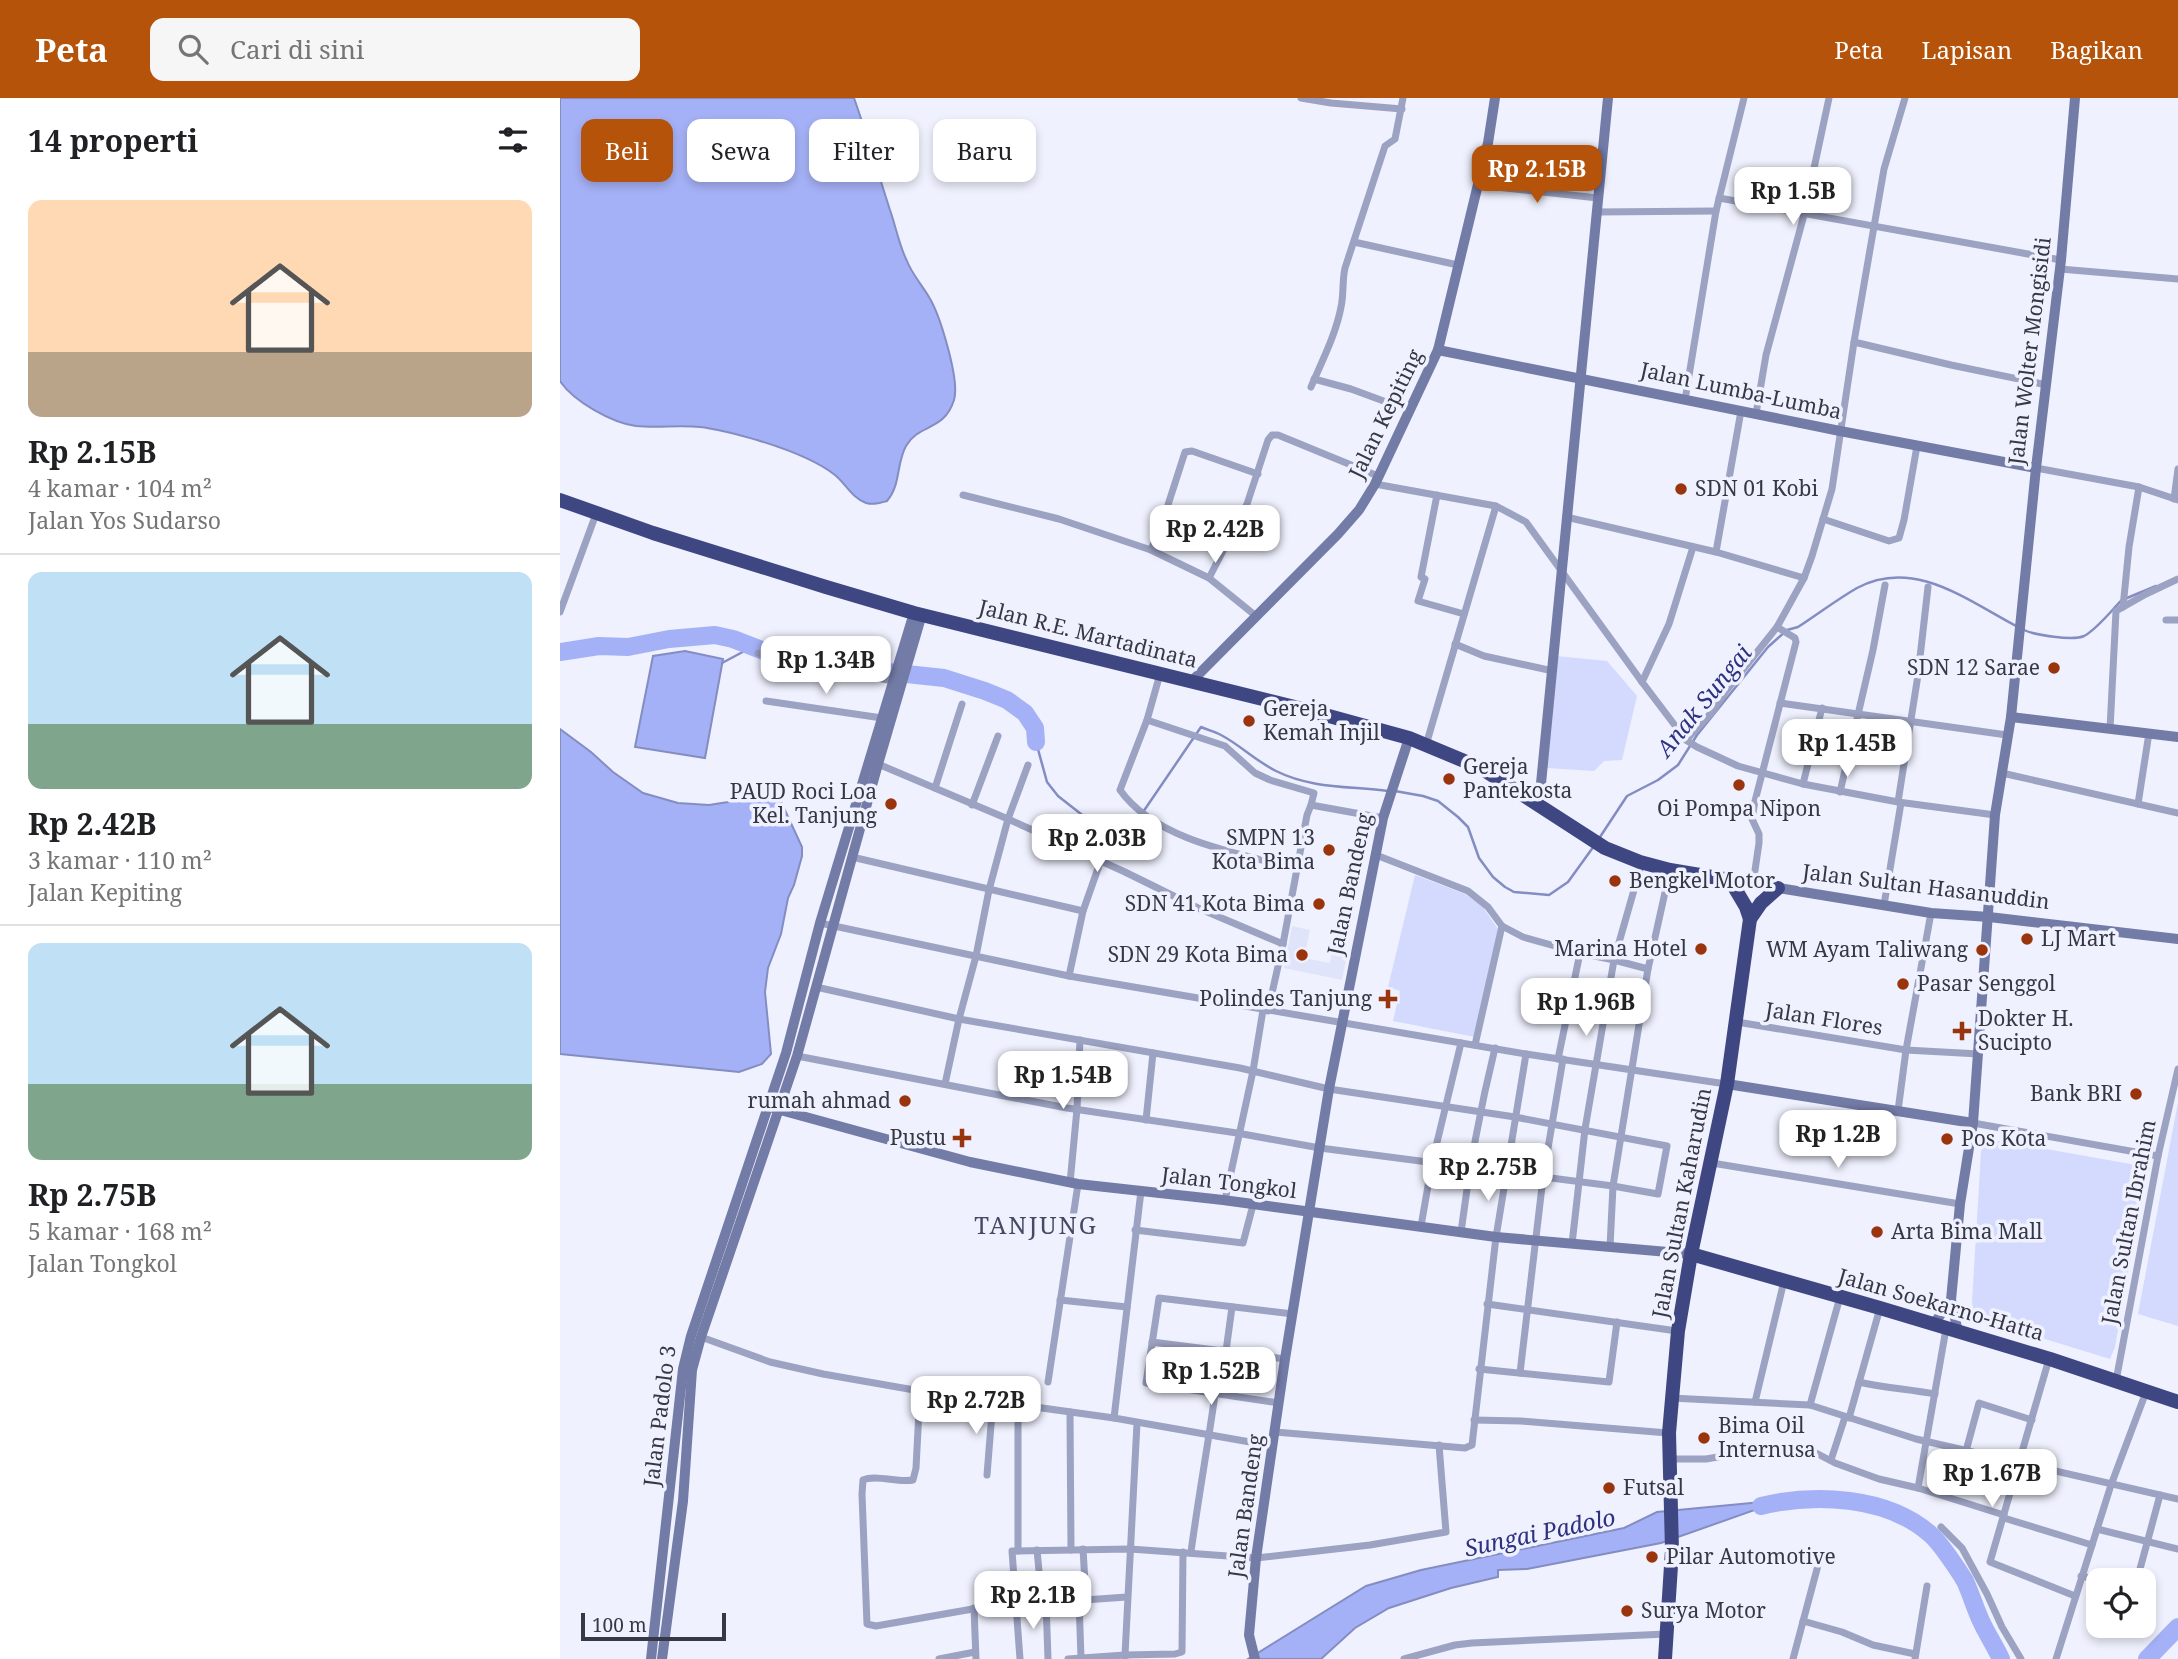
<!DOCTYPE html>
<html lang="id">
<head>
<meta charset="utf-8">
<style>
  :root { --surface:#fff; --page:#f6f6f6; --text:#202124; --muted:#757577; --line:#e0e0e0; --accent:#b45309 }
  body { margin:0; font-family:"Noto Serif",serif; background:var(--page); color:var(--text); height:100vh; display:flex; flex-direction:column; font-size:26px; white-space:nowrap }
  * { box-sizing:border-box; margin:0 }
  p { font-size:23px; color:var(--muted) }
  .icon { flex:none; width:38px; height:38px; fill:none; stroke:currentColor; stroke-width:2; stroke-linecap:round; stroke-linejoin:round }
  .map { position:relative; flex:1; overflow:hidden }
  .side { display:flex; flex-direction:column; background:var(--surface); width:560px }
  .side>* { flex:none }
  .hud { position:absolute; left:21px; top:21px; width:665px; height:63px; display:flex; gap:14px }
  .buttons { position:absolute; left:1526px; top:1470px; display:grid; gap:14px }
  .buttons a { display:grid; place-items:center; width:70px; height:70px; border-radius:14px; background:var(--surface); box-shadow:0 4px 10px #0003; font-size:35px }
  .scale { position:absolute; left:21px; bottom:18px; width:145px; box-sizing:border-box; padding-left:7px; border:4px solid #363945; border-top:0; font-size:19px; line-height:24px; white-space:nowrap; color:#363945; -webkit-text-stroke:5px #eff1fe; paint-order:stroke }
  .price { position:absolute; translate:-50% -60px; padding:0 16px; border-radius:14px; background:#fff; color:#222; font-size:23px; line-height:46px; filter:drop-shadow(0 2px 4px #0008) }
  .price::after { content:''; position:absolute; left:50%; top:42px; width:21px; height:16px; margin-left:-10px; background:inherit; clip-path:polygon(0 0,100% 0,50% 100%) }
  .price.on { background:var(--accent); color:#fff }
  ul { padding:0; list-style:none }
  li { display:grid; align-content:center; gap:14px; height:371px; padding:0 28px }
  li+li { border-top:2px solid var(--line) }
  li span { display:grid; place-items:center; height:217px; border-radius:14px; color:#555 }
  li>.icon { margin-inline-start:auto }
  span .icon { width:126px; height:126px; fill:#fffc; stroke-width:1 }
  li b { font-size:30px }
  h2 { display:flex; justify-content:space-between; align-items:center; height:84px; padding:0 28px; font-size:30px }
  .pill { padding:0 24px; border-radius:14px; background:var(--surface); box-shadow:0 4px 10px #0003; font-size:24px; line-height:63px }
  .pill.on { background:var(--accent); color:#fff }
  header { display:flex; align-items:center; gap:42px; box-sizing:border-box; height:98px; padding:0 35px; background:var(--accent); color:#fff }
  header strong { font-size:33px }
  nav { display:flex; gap:38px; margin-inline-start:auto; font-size:24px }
  .search { width:490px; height:63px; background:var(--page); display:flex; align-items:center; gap:18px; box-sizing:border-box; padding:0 24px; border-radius:14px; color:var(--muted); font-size:26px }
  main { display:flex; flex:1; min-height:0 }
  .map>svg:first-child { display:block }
  .built { fill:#dfe4fb }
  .green { fill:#d3dafe }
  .water { fill:#a5b1f6; stroke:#848dc1; stroke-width:2 }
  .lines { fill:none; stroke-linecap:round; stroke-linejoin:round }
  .stream { stroke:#848dc1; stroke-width:2.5 }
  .river { stroke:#a5b1f6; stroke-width:18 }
  .street { stroke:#9ca2c1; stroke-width:7 }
  .secondary { stroke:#737ba7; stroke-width:10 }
  .highway { stroke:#3f4783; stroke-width:14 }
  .poi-dot { fill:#9a340c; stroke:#eff1fe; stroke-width:2.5 }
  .labels { text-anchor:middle; stroke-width:7; stroke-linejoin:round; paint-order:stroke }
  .street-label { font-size:21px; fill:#363945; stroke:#eff1fe }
  .poi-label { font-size:21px; fill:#363945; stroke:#eff1fe; text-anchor:start }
  .water-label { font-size:23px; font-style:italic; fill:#2d317f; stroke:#eff1fe }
  .quarter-label { font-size:24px; letter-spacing:2px; fill:#464a63; stroke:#eff1fe }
</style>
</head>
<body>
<header>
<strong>Peta</strong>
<div class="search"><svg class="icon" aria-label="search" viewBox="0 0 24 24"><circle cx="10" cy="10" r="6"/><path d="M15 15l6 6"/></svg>Cari di sini</div>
<nav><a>Peta</a><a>Lapisan</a><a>Bagikan</a></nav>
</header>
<main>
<section class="side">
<h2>14 properti<svg class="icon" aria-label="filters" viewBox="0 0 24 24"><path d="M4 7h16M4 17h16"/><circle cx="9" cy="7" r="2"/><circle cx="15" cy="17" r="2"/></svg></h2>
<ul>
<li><span style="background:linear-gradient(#ffd9b3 70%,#b9a48a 0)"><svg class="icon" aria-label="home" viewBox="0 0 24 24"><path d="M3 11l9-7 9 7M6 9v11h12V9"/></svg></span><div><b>Rp 2.15B</b><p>4 kamar · 104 m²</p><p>Jalan Yos Sudarso</p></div></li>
<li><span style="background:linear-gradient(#bfe0f5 70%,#7fa58c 0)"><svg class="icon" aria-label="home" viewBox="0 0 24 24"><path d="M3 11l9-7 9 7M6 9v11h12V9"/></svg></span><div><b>Rp 2.42B</b><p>3 kamar · 110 m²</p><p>Jalan Kepiting</p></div></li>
<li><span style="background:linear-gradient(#bfe0f5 65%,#7fa58c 0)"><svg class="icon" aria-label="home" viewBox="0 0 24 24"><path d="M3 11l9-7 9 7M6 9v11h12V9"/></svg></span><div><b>Rp 2.75B</b><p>5 kamar · 168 m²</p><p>Jalan Tongkol</p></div></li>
</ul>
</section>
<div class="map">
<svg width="1618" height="1561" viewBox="0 0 1618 1561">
  <rect width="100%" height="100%" fill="#eff1fe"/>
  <path class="built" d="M732,828l18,4 -6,28 26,5 2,-11 15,3 -5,25 -58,-12z"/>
  <g class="green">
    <path d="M996,558l51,5 30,35 -15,64 -18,1 -10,10 -47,-3z"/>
    <path d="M855,777l50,19 18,13 15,22 -23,108 -82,-16 7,-30 -12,-4z"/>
    <path d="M1618,1004v224l-40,-12z"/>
    <path d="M1431,1043h10l141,25 4,5 -31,176 -5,12 -127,-39 -9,-8 -2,-10 9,-150 1,-6z"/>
  </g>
  <g class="water">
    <path d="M0,0h294c13,37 24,75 36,112 6,17 9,35 17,51 5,13 15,24 22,36 11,18 31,83 25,103 -10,32 -35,23 -48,46 -10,18 -5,39 -19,55 -7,2 -13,4 -21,2 -14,-5 -20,-19 -31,-28 -19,-15 -55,-28 -78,-35 -18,-5 -38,-11 -57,-13 -21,-2 -43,1 -64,-1 -24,-3 -63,-25 -76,-45z"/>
    <path d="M125,553l38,8 -18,99 -70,-11 18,-91z"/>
    <path d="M0,631l31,23 22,20 30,21 35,10 31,2 19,-3 35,-14 6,1 9,6 24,52v9l-8,29 -6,13 -7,36 -13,34 -3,24 6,62 -9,10 -23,8 -179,-18z"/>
    <path d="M1223,1402l-122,43 -134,26 -29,1v7l-47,11 -62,20 -34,20 -34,31h-73l118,-73 55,-16 203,-42 33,-16z"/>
  </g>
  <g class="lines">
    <g class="stream">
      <path d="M1567,500l29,-12"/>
      <path d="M1464,532c10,5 49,11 60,6 12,-6 27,-25 37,-35"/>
      <path d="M162,565l30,-16"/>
      <path d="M476,644l11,40 11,14 37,29 6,3 10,-1 11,-1 19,-11 60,-88c7,3 14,5 20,8 19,10 35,26 55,36 36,18 74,15 112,20"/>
      <path d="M835,693l28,5 15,5 20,16 10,10 11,31 14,19 12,10 9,5 35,3 19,-13 26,-36"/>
      <path d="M1040,739l27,-41 31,-16 20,-15 19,-30 71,-88 19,-17 11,-3c19,-12 38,-27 59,-39 57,-31 111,13 161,39"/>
    </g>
    <g class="river">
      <path d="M0,554l39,-6 29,1 41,-8 46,-4 18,4 44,17 29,7 39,7 43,2 56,6 41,13 22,9 18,13 10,15 1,14"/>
      <path d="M1201,1408c53,-13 126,-10 169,28 9,7 29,37 35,47 6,13 10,27 16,40 6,13 14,25 20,38"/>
      <path d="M1587,1561l31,-32"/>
    </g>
    <g class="street">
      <path d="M741,0l30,5 71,6"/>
      <path d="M918,87l120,13"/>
      <path d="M1159,100l342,62"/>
      <path d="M1037,114l119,-1"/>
      <path d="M794,144l104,23"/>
      <path d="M1500,171l118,10"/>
      <path d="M1294,244l97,23 96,20"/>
      <path d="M754,281l37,10 57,21"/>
      <path d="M751,289c11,-26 25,-53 30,-80 3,-13 1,-26 4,-39l40,-122 10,-7 8,-41"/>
      <path d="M1125,302l31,-189 28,-113"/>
      <path d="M1196,316l10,-59 38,-140 25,-117"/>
      <path d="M1476,370l103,19 39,13"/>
      <path d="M815,386l121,22 30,16 116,160 44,58 11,7 41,19 65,18 95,18 97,13"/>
      <path d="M403,397l96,24 92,31 58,28 47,38"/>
      <path d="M877,397l-16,82 4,2 -7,22 46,13"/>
      <path d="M1614,401l4,-30"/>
      <path d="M1006,419l150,35 88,26"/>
      <path d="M1263,421l66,22 10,-3 5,-18 13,-74"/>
      <path d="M591,452l15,-39 19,-59 7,-1 66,23"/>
      <path d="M1156,454l25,-141"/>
      <path d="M649,480l38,-74 21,-64 4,-5h6l100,41"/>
      <path d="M1563,509l6,-60 10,-60"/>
      <path d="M0,514l36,-98"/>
      <path d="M1606,522h12"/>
      <path d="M895,546l29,12 69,15"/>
      <path d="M198,555l31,10 105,18"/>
      <path d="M600,576l-13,46 -27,70c36,51 121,64 178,79"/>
      <path d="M1082,584l27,-58 24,-77"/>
      <path d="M206,603l116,17"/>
      <path d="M1220,605l227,32"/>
      <path d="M587,622l78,26 30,27 15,7 44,13 -3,12 72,13"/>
      <path d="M1550,631l6,-118 30,-17 32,-15"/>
      <path d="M1126,642l26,-28 14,-21 51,-64 27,-49 8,-22 20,-67 22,-147 30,-173 21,-71"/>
      <path d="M866,647l70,-239"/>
      <path d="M318,666l130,55 117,53 73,36 85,36 -15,67"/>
      <path d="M1442,675l176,40"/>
      <path d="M1243,686l19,-76"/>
      <path d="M375,690l27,-84"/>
      <path d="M1280,694l33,-142 12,-65"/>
      <path d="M1338,704l20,-127 10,-88"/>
      <path d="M1578,706l11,-71"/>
      <path d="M412,707l26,-69"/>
      <path d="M816,757l92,36 20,16 14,19 -27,119"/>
      <path d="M292,759l231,54"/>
      <path d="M1193,786l6,-41v-9l-7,-15 3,-18 41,-159 -1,-4 -18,-11"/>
      <path d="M1324,807l17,-102"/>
      <path d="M260,825l249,53 457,78 200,30"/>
      <path d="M942,828l21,11 57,16 -22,106"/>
      <path d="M723,846l24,-129 4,-10"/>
      <path d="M1088,871l22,-99"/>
      <path d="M509,878l14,-65 18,-51"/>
      <path d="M1177,924l169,28 73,4"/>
      <path d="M237,958l270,52 170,25 83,15 293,38 45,8 9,-48 -152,-29 -186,-28 -89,-21 -281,-49 -143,-32"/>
      <path d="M385,986l14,-65 17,-63 13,-66 19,-71 20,-54"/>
      <path d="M1338,1013l8,-61 25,-137"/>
      <path d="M586,1022l7,-67"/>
      <path d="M1413,1025l185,33"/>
      <path d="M1152,1065l248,41"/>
      <path d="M510,1085l7,-74 3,-69"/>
      <path d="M665,1102l28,-129 10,-61"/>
      <path d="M861,1128l11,-63 29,-120"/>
      <path d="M575,1132l108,13 10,-38"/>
      <path d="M901,1134c8,-63 19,-123 34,-184"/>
      <path d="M1012,1146l13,-115 29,-169 -34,-7"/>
      <path d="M1050,1149l3,-61 35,-217 -34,-9 28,-98"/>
      <path d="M500,1202l67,7"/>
      <path d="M927,1206l190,27"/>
      <path d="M141,1239l69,25 53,12 97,17 194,27 159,28"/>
      <path d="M592,1244l133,17"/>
      <path d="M666,1253l6,-44"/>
      <path d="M1489,1261l-59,203 85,34"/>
      <path d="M919,1271l130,13 8,-60"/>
      <path d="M960,1275l23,-195 20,-119"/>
      <path d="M1556,1283l42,-225 20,-87"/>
      <path d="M488,1284l30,-198"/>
      <path d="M1299,1284c25,6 50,7 76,12"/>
      <path d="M360,1293l-4,77 -3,12c-15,3 -38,-6 -50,0l-1,14 5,130 9,2 108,-19 143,-10"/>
      <path d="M1111,1300l139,7 106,34 262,60"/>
      <path d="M1195,1304l29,-121"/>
      <path d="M719,1305l-133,-20 13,-85 134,16"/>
      <path d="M1250,1307l30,-108"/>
      <path d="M510,1314l1,138"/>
      <path d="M554,1320l27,-227"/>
      <path d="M1289,1320l31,-110"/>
      <path d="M914,1322l47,1 147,12"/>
      <path d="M715,1334l190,16 7,-3 24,-208 30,-183"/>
      <path d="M1406,1353l13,-48 53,17"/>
      <path d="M1110,1361h36l59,-10 51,4 19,10 44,16 39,9 86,27"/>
      <path d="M1271,1362l14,-43"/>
      <path d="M427,1377l6,-75"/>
      <path d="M1358,1390l28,-159"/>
      <path d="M1444,1420l88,27"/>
      <path d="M1381,1429l21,21 25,46 15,33 19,32"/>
      <path d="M1537,1431l81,20"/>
      <path d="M523,1451l3,50"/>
      <path d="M477,1452l5,52"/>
      <path d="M458,1453v-147"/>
      <path d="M631,1454c9,-67 22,-134 30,-202"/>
      <path d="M1521,1478l18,4"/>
      <path d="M1577,1482l23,-85"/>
      <path d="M519,1502l2,58"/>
      <path d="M486,1504l2,57"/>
      <path d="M414,1510l2,51"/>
      <path d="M1243,1523l39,11 31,13 42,9"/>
      <path d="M565,1560v-3l50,-1 7,-2 1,-100"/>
      <path d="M379,1561l36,-7"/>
      <path d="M460,1561l-8,-108 118,-2 126,9 114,-13 76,-13 -7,-87"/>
      <path d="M508,1561l57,-4 12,-232"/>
      <path d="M844,1561l51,-14 17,-2 194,-9"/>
      <path d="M1233,1561l28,-105"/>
      <path d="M1355,1561l12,-73"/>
      <path d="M1496,1561l55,-174 35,-93"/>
    </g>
    <g class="secondary">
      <path d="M878,252l402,81 196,37"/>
      <path d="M632,583l146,-147 21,-24 16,-26 63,-134 50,-207 7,-45"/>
      <path d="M1451,619l167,20"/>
      <path d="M979,706l69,-706"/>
      <path d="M1170,782l201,33 58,4 189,22"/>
      <path d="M1167,986l246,39"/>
      <path d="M213,1010l197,54 108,22 145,16 273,37 195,17"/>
      <path d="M1391,1202l7,32"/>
      <path d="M1373,1227l18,-25 9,-96 13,-81 22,-308 16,-98 25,-249 25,-208 14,-162"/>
      <path d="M91,1561l32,-290 8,-33 95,-283 34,-130 94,-310"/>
      <path d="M102,1561l21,-158 9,-131 9,-33 96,-281 81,-292 44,-150"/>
      <path d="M695,1561l-6,-24 7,-77 29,-199 44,-270 54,-271 26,-80"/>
    </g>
    <g class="highway">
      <path d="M0,402l93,33 173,54 88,26 393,97 102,28 72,30 124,80 35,14 30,8 60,10 16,27 4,12"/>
      <path d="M1131,1156l189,54 170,51 128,43"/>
      <path d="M1105,1561l7,-109 -3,-117 9,-102 13,-77 36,-170 23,-165 11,-16 17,-15"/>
    </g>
  </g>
  <g class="poi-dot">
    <circle cx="1121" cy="391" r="7"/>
    <circle cx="1494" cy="570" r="7"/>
    <circle cx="689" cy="623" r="7"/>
    <circle cx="889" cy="681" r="7"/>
    <circle cx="1179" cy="687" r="7"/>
    <circle cx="331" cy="706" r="7"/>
    <circle cx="769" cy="752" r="7"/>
    <circle cx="1055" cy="783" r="7"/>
    <circle cx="759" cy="806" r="7"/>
    <circle cx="1467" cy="841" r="7"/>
    <circle cx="1141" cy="851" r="7"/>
    <circle cx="1422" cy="852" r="7"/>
    <circle cx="742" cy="857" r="7"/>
    <circle cx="1343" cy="886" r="7"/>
    <path d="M824.5 890.5h7v7h7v7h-7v7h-7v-7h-7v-7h7z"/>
    <path d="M1398.5 922.5h7v7h7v7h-7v7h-7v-7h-7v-7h7z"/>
    <circle cx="1576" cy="996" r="7"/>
    <circle cx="345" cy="1003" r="7"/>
    <path d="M398.5 1029.5h7v7h7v7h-7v7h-7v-7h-7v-7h7z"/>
    <circle cx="1387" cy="1041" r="7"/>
    <circle cx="1317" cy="1134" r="7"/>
    <circle cx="1144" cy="1340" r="7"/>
    <circle cx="1049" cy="1390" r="7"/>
    <circle cx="1092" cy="1459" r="7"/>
    <circle cx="1067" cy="1513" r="7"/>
  </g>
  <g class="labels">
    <g class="street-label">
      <text transform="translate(1470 253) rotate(-83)" y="7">Jalan Wolter Mongisidi</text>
      <text transform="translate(1181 293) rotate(12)" y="7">Jalan Lumba-Lumba</text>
      <text transform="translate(826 316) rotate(-64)" y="7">Jalan Kepiting</text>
      <text transform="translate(528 536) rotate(14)" y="7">Jalan R.E. Martadinata</text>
      <text transform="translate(790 786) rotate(-78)" y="7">Jalan Bandeng</text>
      <text transform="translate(1366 789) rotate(7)" y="7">Jalan Sultan Hasanuddin</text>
      <text transform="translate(1264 921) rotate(9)" y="7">Jalan Flores</text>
      <text transform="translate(669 1085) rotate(7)" y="7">Jalan Tongkol</text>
      <text transform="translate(1122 1105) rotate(-79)" y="7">Jalan Sultan Kaharudin</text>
      <text transform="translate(1569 1124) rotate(-79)" y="7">Jalan Sultan Ibrahim</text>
      <text transform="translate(1381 1207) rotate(16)" y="7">Jalan Soekarno-Hatta</text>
      <text transform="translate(100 1318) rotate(-83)" y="7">Jalan Padolo 3</text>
      <text transform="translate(686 1408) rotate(-82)" y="7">Jalan Bandeng</text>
    </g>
    <g class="poi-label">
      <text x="1135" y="398">SDN 01 Kobi</text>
      <text x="1480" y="577" text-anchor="end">SDN 12 Sarae</text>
      <text x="703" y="618">Gereja<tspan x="703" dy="24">Kemah Injil</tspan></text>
      <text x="903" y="676">Gereja<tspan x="903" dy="24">Pantekosta</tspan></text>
      <text x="317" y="701" text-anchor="end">PAUD Roci Loa<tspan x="317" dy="24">Kel. Tanjung</tspan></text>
      <text x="1179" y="718" text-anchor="middle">Oi Pompa Nipon</text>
      <text x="755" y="747" text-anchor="end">SMPN 13<tspan x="755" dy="24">Kota Bima</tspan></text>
      <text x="1069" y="790">Bengkel Motor</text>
      <text x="745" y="813" text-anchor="end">SDN 41 Kota Bima</text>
      <text x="1481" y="848">LJ Mart</text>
      <text x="1127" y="858" text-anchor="end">Marina Hotel</text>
      <text x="1408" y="859" text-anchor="end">WM Ayam Taliwang</text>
      <text x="728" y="864" text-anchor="end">SDN 29 Kota Bima</text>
      <text x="1357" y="893">Pasar Senggol</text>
      <text x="812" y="908" text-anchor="end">Polindes Tanjung</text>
      <text x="1418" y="928">Dokter H.<tspan x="1418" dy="24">Sucipto</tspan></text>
      <text x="1562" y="1003" text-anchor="end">Bank BRI</text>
      <text x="331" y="1010" text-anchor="end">rumah ahmad</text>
      <text x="386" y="1047" text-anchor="end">Pustu</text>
      <text x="1401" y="1048">Pos Kota</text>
      <text x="1331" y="1141">Arta Bima Mall</text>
      <text x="1158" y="1335">Bima Oil<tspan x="1158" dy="24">Internusa</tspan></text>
      <text x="1063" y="1397">Futsal</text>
      <text x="1106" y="1466">Pilar Automotive</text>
      <text x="1081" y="1520">Surya Motor</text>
    </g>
    <g class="water-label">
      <text transform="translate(1144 603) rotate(-51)" y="8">Anak Sungai</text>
      <text transform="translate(980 1435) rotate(-12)" y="8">Sungai Padolo</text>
    </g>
    <g class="quarter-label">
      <text x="476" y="1136">TANJUNG</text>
    </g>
  </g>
</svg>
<div class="buttons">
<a><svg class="icon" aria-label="locate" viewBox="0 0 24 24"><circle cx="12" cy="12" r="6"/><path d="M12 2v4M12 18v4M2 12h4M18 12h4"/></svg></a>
</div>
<div class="scale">100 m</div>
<b class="price on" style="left:977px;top:107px">Rp 2.15B</b>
<b class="price" style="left:1233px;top:129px">Rp 1.5B</b>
<b class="price" style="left:655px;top:467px">Rp 2.42B</b>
<b class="price" style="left:266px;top:598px">Rp 1.34B</b>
<b class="price" style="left:1287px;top:681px">Rp 1.45B</b>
<b class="price" style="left:537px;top:776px">Rp 2.03B</b>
<b class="price" style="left:1026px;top:940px">Rp 1.96B</b>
<b class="price" style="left:503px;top:1013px">Rp 1.54B</b>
<b class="price" style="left:1278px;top:1072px">Rp 1.2B</b>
<b class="price" style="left:928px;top:1105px">Rp 2.75B</b>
<b class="price" style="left:651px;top:1309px">Rp 1.52B</b>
<b class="price" style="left:416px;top:1338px">Rp 2.72B</b>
<b class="price" style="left:1432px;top:1411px">Rp 1.67B</b>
<b class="price" style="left:473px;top:1533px">Rp 2.1B</b>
<div class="hud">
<a class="pill on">Beli</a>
<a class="pill">Sewa</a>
<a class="pill">Filter</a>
<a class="pill">Baru</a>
</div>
</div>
</main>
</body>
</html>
